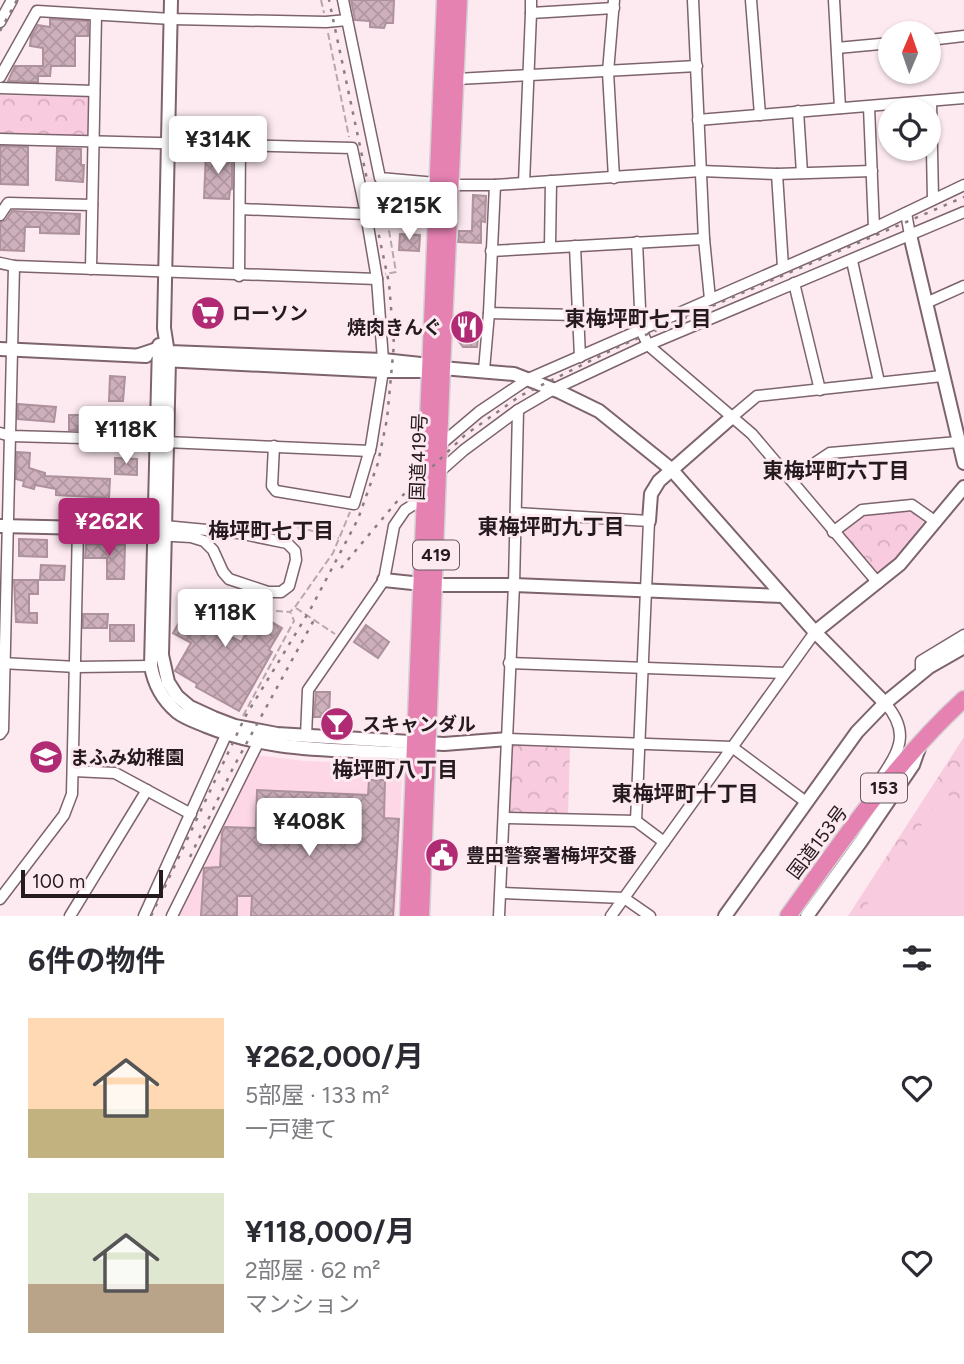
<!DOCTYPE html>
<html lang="ja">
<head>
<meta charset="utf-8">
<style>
  :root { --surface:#fff; --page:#f2f2f3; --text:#2b2b33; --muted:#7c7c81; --accent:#b02b73 }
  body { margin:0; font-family:Figtree,"Noto Sans JP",sans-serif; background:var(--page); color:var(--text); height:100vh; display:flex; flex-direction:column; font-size:26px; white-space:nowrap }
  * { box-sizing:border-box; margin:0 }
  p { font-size:23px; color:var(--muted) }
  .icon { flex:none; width:38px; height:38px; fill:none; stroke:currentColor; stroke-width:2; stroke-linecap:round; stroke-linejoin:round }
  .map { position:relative; height:916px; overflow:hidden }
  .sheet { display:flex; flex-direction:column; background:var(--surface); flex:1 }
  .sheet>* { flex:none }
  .needle { width:46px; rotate:2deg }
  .controls { position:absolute; left:878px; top:21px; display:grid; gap:14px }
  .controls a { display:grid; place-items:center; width:63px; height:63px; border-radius:50%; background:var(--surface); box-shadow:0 2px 5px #0004; font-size:35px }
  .scale { position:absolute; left:21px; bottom:18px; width:142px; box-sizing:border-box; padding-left:7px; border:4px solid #251a1f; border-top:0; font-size:19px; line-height:24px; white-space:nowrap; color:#251a1f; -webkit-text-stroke:5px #fdeaf1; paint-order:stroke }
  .price { position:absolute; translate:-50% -60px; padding:0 16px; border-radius:7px; background:#fff; color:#222; font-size:23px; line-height:46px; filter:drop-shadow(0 2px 4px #0008) }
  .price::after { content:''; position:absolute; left:50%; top:42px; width:21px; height:16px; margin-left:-10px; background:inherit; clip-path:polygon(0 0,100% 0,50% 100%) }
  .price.on { background:var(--accent); color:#fff }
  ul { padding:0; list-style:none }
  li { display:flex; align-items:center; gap:21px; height:175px; padding:0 28px }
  li span { display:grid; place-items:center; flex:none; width:196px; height:140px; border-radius:0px; color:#555 }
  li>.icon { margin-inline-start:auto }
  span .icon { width:84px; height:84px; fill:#fffc; stroke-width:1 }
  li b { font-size:30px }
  h2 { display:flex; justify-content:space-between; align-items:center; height:84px; padding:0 28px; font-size:30px }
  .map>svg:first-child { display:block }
  .built { fill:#fdd7e6 }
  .park { fill:url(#park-crowns) }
  .garden { fill:#f9cbde }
  .building { fill:url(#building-cross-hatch); stroke:#ad919c; stroke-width:2; fill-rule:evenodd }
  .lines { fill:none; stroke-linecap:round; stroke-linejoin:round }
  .minor-casing { stroke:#7d636d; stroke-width:13 }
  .tertiary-casing { stroke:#7d636d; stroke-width:16 }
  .trunk-casing { stroke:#d3d1d2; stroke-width:19 }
  .path { stroke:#b7a7ad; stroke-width:2; stroke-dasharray:7 3.5; stroke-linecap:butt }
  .minor { stroke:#fff; stroke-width:10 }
  .tertiary { stroke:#fff; stroke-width:12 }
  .trunk { stroke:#e682b2; stroke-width:16 }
  .rail { stroke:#8b7c82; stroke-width:2.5; stroke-dasharray:3.5 7; stroke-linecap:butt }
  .labels { text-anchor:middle; stroke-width:6; stroke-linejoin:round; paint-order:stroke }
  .shield { fill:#fdeaf1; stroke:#66585e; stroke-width:2 }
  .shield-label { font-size:18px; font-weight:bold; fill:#251a1f }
  .poi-label { font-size:19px; font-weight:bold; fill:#251a1f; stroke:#fdeaf1; text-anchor:start }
  .street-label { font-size:19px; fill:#251a1f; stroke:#fdeaf1 }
  .neighbourhood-label { font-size:21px; font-weight:bold; fill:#251a1f; stroke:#fdeaf1 }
</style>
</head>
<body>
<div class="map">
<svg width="964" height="916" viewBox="0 0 964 916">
  <defs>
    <pattern id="park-crowns" width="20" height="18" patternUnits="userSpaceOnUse" patternTransform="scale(1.75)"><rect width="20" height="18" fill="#f9cbde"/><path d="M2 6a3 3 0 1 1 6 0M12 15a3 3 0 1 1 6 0" fill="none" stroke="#d5aebe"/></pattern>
    <pattern id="building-cross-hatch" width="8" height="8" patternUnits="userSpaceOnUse" patternTransform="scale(1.75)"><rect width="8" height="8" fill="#cdb0bc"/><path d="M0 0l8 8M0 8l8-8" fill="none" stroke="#b097a1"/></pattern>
  </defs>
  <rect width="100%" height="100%" fill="#fdeaf1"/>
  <path class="built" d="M257,755l46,6 88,3 11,11 -6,141h-219z"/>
  <g class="park">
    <path d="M0,95l87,2 4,4 -2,35 -3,2 -86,-2z"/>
    <path d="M910,508l18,8 -32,44 -22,13 -34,-42 21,-16z"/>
    <path d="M964,737v179h-116z"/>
    <path d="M513,745l57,3 -2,66 -57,-1 -3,-4 3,-61z"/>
  </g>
  <path class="garden" d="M944,792l20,14v107l-2,3h-89l-10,-6z"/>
  <g class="building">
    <path d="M351,0h43l-1,23h-7l-2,5 -14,-1v-6l-15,-1z"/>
    <path d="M50,19l38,2v15h-13v30h-24l-1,10h-12v6l-30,-1 7,-15h28v-18l-13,-2 1,-9 7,-12 12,2z"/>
    <path d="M0,146l28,1v38l-28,-1z"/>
    <path d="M57,148l24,1v16h3l-1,17 -27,-2z"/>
    <path d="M206,153l26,2v34l-2,1 -1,9 -25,-1z"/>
    <path d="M393,187l14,1 -2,30h-11l1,-11 -4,-1z"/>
    <path d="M473,195l13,1 -1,26 -4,-1v22l-23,-1 1,-11h13z"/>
    <path d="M12,211l68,3 -1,20 -39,-1v-6h-15l-1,24 -24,-1v-28l6,-2z"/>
    <path d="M400,234l20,1 -1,16 -20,-1z"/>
    <path d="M455,317l25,1 -3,29h-14l-9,-12z"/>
    <path d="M110,376l15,1 -2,24h-14z"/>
    <path d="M18,404l38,3 -2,15 -36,-3z"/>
    <path d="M69,415h30l-1,15h-29z"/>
    <path d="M17,452l13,1 -1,15 16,5v3l65,3 -1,19 -53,-3v-6l-21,-4 -1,4 -11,-3 1,-5 -8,-2z"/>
    <path d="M115,458l22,1v16l-22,-1z"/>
    <path d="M19,539l28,1v17l-28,-1z"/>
    <path d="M86,544l39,1 -1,34h-17v-21h-22z"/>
    <path d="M41,565l24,1 -1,14h-24z"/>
    <path d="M14,580h24v14h-9v19h8v10l-21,-1z"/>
    <path d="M207,594l31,18 5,-7 39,23 -13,22 3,2 -33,59 -43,-24 1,-3 -22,-13 16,-28 -18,-10 16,-28 9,5zM230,617l19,11 -8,14 -20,-11z"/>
    <path d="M83,614h25l-1,14h-24z"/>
    <rect x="110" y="625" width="24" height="16"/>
    <path d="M366,625l23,17 -11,16 -24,-16z"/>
    <path d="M316,692h14l-1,25h-15z"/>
    <path d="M369,780h16l-1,38 15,1 -6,97h-142l1,-20h-15v20h-36l3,-48 16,-1 2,-34 3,-6 31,1 1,-38 111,5z"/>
  </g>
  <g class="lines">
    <g class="minor-casing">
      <g id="minor">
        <path d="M343,0l37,178 56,5"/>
        <path d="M531,0v13"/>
        <path d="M693,0l11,239 6,60"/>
        <path d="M751,0l9,115"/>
        <path d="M834,0l6,108"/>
        <path d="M0,22l12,-22"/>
        <path d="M929,40l35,-4"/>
        <path d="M837,48l54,-5"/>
        <path d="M0,77l37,-66 135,8 154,3 21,-2"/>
        <path d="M457,79l240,-13"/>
        <path d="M0,88l94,3"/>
        <path d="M931,102l2,97"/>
        <path d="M869,107l5,121"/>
        <path d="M798,111l4,62"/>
        <path d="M698,120l266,-22"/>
        <path d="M0,139l352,9 14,66 11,65 6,81"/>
        <path d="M777,174l6,93"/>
        <path d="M614,178l-6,-106 6,-72"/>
        <path d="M524,183l7,-170 83,-5"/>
        <path d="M452,185h43l206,-14 76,3 95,-3"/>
        <path d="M495,185l-6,128 88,2"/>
        <path d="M240,209l126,5"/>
        <path d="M906,213l4,22"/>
        <path d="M0,215l8,-12 84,2"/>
        <path d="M637,242l4,88 7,15 104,89 126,149"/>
        <path d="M550,246l1,-65"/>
        <path d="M575,246l5,111"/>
        <path d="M491,251l213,-12"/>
        <path d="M852,261l27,121"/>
        <path d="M0,263l14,3 363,13"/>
        <path d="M91,269l5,-254"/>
        <path d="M239,276l1,-132"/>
        <path d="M794,283l26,107"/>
        <path d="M926,303l38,-17"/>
        <path d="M484,370l5,-57"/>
        <path d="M732,417l25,-21 185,-20"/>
        <path d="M0,433l11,3 144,4"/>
        <path d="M166,442l204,9"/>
        <path d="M440,445l39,-33 49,-33 346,-151 90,-43"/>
        <path d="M274,446l-2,40 4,5 78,13 17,-58 12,-75"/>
        <path d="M438,473l26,-23 54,-40 36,-21 94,-44 316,-133"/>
        <path d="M791,479l39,-26 128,-11"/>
        <path d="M154,525l84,8 49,10 8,8 1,9 -7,26 -8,6h-13l-39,-13 -6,-7 -10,-22 -9,-9 -13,-4 -36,-2 -23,-6z"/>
        <path d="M833,532l29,-22 50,-5 24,17"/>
        <path d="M1,663l76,4 74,-1"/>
        <path d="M509,663l276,10"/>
        <path d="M921,674v-13l43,-26"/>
        <path d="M0,734l3,-4 11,-464"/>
        <path d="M306,736l2,-46 76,-110 10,-54 11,-16 11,-7 8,-1"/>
        <path d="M508,739l224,8 74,55"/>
        <path d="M74,771l41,2 76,41"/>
        <path d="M874,789c20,-32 41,-52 11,-86"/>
        <path d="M504,818l132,3 13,-300 -133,-8"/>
        <path d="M636,821l28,21"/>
        <path d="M501,893l123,5 26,18"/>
        <path d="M0,899l64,-84 8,-21 6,-267"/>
        <path d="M70,916l77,-126"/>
        <path d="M144,916l82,-181"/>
        <path d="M172,916l86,-173"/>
        <path d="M499,916l15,-331 4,-175"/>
        <path d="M611,916l204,-284"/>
      </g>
    </g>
    <g class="tertiary-casing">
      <g id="tertiary">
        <path d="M171,0l-7,328 5,32 -7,295 6,27 9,14 13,11 24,11 21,8 42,8 167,10 64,-5"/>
        <path d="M910,235l54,228"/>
        <path d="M159,345l-8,321c3,18 12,34 26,46 9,7 20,10 29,14 49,20 98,23 149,25 22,1 44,3 66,2"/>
        <path d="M0,349l146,7"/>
        <path d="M139,355l18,-6 12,3 214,8 47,5 12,3 72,6 46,18 39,19 72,58 144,163 70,71"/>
        <path d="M163,360l220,11h52"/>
        <path d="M649,521l2,-27 8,-13 73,-64"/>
        <path d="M0,526l132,3"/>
        <path d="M384,580l38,4"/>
        <path d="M435,585h79l269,11"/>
        <path d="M815,632l85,-68 64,-77"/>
        <path d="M725,916l132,-184 28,-29 44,-36 35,-20"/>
        <path d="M807,916l55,-76 51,-75 6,-17"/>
      </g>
    </g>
    <g class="trunk-casing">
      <g id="trunk">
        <path d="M408,916l37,-916"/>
        <path d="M421,916l21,-548 17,-368"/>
        <path d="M788,916c54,-75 107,-154 176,-217"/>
      </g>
    </g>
    <g class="path">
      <path d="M321,0l3,13"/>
      <path d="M328,33l21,104"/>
      <path d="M382,189l14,83 -11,2"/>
      <path d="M266,526l20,-2 53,14"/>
      <path d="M296,608l39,26"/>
      <path d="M276,611l14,1 5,-5 38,-54 17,-41"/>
      <path d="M243,716l51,-95 -3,-8"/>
    </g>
    <use href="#minor" class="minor"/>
    <use href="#tertiary" class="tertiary"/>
    <use href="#trunk" class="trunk"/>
    <g class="rail">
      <path d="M0,31l17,-31"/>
      <path d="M341,568l58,-69 66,-64 55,-39 100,-50 344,-149"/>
      <path d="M190,857l43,-89 82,-150"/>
      <path d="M151,916l94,-199 65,-107 48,-91 20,-56 9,-44 7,-75 -5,-61 -60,-283"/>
    </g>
  </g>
  <defs>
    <g id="supermarket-disc" transform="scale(1.75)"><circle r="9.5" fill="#b02b73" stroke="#fdeaf1"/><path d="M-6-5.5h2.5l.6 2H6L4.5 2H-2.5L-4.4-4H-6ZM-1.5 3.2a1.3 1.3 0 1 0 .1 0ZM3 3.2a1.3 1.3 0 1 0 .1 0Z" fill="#fff"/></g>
    <g id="restaurant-disc" transform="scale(1.75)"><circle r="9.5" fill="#b02b73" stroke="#fdeaf1"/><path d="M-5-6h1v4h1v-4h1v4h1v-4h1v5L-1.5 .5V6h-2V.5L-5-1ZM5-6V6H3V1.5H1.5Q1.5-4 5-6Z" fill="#fff"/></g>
    <g id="bar-disc" transform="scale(1.75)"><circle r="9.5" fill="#b02b73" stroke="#fdeaf1"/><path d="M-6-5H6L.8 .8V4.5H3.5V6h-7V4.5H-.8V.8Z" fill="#fff"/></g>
    <g id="school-disc" transform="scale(1.75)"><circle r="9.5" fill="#b02b73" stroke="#fdeaf1"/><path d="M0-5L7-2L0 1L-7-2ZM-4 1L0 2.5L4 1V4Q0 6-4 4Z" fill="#fff"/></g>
    <g id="civic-disc" transform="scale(1.75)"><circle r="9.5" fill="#b02b73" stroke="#fdeaf1"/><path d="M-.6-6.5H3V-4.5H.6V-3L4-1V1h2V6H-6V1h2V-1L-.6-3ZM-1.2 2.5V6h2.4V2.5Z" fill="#fff"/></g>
  </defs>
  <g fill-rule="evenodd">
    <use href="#supermarket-disc" x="208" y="313"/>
    <use href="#restaurant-disc" x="467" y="327"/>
    <use href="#bar-disc" x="337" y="724"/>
    <use href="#school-disc" x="46" y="757"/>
    <use href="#civic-disc" x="442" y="855"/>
  </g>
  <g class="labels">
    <g class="shield">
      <rect x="413" y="540.5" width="46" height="29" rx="5"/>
      <rect x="861" y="773.5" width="46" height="29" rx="5"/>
    </g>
    <g class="shield-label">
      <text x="436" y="561">419</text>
      <text x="884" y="794">153</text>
    </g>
    <g class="poi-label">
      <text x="232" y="320">ローソン</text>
      <text x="442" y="334" text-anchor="end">焼肉きんぐ</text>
      <text x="362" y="731">スキャンダル</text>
      <text x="70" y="764">まふみ幼稚園</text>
      <text x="466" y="862">豊田警察署梅坪交番</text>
    </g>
    <g class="street-label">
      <text transform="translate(418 457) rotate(-88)" y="7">国道419号</text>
      <text transform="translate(817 842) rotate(-53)" y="7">国道153号</text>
    </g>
    <g class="neighbourhood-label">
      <text x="638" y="326">東梅坪町七丁目</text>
      <text x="836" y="478">東梅坪町六丁目</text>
      <text x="551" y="534">東梅坪町九丁目</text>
      <text x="271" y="538">梅坪町七丁目</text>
      <text x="395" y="777">梅坪町八丁目</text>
      <text x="685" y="801">東梅坪町十丁目</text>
    </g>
  </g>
</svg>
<div class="controls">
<a><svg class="needle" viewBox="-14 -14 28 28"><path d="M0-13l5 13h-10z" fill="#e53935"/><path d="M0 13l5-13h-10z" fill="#7c7c81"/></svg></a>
<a><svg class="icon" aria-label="locate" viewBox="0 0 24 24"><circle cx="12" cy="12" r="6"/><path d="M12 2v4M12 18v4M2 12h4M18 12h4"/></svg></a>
</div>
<div class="scale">100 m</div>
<b class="price" style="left:218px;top:176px">¥314K</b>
<b class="price" style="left:409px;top:242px">¥215K</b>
<b class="price" style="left:126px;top:466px">¥118K</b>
<b class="price on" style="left:109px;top:558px">¥262K</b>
<b class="price" style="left:225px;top:649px">¥118K</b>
<b class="price" style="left:309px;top:858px">¥408K</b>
</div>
<section class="sheet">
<h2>6件の物件<svg class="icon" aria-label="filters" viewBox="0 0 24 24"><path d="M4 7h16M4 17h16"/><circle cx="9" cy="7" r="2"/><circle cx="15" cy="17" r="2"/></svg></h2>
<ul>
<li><span style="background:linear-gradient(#ffd9b3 65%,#c2b280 0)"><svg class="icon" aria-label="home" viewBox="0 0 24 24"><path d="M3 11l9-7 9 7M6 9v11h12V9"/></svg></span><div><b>¥262,000/月</b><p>5部屋 · 133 m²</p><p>一戸建て</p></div><svg class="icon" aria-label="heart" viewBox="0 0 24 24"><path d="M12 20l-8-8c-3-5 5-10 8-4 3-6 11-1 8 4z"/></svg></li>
<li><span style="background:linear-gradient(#dfe7d0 65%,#b9a48a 0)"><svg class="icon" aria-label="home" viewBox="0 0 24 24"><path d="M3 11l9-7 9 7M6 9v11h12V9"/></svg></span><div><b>¥118,000/月</b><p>2部屋 · 62 m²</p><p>マンション</p></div><svg class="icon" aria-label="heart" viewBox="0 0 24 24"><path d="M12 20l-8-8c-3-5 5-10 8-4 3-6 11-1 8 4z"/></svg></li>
</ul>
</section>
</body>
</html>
